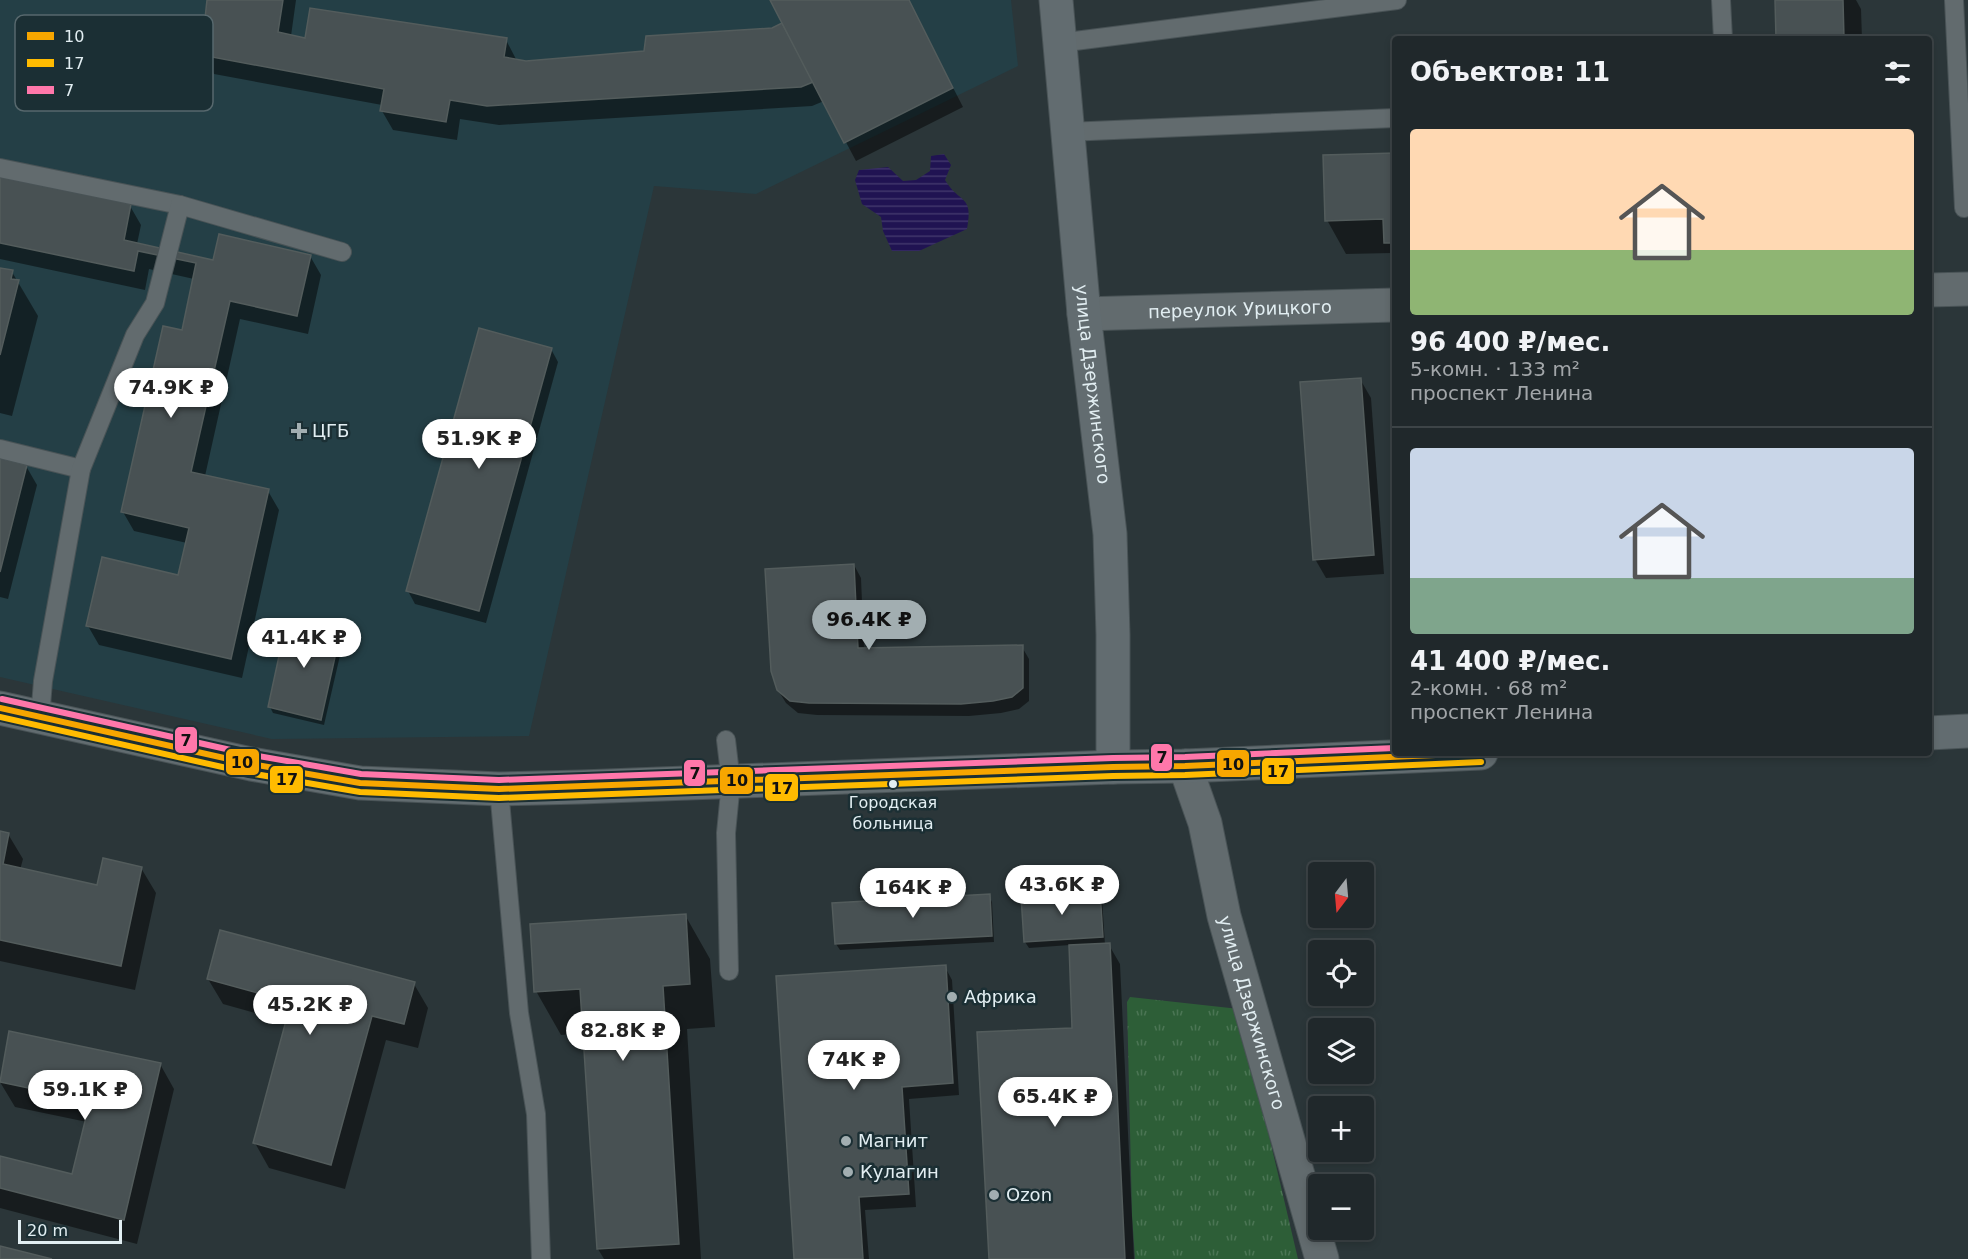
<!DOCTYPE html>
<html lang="ru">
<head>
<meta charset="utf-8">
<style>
  :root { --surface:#20282b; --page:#283033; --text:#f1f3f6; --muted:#a2a6a9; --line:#3d4447; --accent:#a2aeb1 }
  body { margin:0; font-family:"DejaVu Sans",sans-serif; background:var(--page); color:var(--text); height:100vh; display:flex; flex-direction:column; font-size:22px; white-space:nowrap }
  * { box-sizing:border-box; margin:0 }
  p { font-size:20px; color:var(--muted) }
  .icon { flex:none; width:33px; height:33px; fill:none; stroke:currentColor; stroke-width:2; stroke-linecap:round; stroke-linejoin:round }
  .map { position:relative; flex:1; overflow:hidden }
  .details { position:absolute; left:1392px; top:36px; width:540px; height:720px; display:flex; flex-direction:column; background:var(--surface); border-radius:6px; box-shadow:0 3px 9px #0003,0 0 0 2px var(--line) }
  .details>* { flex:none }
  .needle { width:39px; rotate:196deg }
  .tools { position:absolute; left:1308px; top:862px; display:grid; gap:12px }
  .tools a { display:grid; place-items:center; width:66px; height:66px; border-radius:6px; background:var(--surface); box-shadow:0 3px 9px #0003,0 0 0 2px var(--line); font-size:30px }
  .scale { position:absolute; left:18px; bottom:15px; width:104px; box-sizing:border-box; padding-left:6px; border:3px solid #e2eef2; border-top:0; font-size:16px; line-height:21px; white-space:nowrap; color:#e2eef2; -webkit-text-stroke:4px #1b2f34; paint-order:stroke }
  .price { position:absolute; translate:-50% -51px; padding:0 14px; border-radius:21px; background:#fff; color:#222; font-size:20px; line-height:39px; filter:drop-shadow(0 2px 3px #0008) }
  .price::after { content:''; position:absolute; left:50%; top:36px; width:18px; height:14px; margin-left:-9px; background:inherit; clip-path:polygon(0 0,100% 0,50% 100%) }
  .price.selected { background:var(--accent); color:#111 }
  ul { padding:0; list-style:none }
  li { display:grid; align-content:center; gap:12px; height:318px; padding:0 18px }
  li+li { border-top:2px solid var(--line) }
  li span { display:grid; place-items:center; height:186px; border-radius:6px; color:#555 }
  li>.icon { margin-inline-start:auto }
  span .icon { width:108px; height:108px; fill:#fffc; stroke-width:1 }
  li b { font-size:26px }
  h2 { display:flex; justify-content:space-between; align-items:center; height:72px; padding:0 18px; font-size:26px }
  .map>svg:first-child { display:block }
  .built { fill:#243f46 }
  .grass { fill:url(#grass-tufts) }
  .water { fill:url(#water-rules) }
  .shadow { fill:#0007 }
  .building { fill:#485153; stroke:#535c5c; stroke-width:1.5 }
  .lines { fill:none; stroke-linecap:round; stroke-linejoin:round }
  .service-casing { stroke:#495356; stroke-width:20 }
  .minor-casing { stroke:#495356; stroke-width:35 }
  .tertiary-casing { stroke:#495356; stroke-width:35 }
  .secondary-casing { stroke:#495356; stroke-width:35 }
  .service { stroke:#626b6e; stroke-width:18 }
  .minor { stroke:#626b6e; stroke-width:33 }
  .tertiary { stroke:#626b6e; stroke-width:33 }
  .secondary { stroke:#626c70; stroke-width:33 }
  .bus-1-casing { stroke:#1b2f34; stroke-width:10 }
  .bus-2-casing { stroke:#1b2f34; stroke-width:10 }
  .bus-3-casing { stroke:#1b2f34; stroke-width:10 }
  .bus-1 { stroke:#f7a600; stroke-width:6 }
  .bus-2 { stroke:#fb0; stroke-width:6 }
  .bus-3 { stroke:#f7a; stroke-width:6 }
  .poi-dot { fill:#a2aeb1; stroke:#1b2f34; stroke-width:2 }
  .bus-dot { fill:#e2eef2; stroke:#1b2f34; stroke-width:2 }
  .labels { text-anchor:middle; stroke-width:5; stroke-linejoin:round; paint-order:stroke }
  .bus-label { font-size:16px; fill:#e2eef2; stroke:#1b2f34 }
  .street-label { font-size:18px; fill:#e2eef2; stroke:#1b2f34 }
  .poi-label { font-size:18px; fill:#e2eef2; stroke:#1b2f34; text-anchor:start }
  .key { fill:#1b2f34; stroke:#57686d; stroke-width:1.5 }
  .key-label { font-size:16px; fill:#e2eef2 }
  .line-badge { stroke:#1b2f34; stroke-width:2 }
  .pale-badge-label { font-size:16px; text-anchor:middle; font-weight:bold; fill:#111 }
</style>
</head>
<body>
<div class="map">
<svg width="1968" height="1259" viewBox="0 0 1968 1259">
  <defs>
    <pattern id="grass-tufts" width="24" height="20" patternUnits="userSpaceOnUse" patternTransform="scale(1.5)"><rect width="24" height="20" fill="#2d5e37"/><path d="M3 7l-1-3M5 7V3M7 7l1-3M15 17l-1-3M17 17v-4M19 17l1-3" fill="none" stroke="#4b7554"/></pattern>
    <pattern id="water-rules" width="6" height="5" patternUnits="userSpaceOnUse" patternTransform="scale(1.5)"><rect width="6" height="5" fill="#201352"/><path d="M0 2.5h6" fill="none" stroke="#40366b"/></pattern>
  </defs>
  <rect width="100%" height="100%" fill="#2b3639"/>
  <path class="built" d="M0,0h1011l7,66 -262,128 -102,-8 -125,550 -257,3 -272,-62z"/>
  <path class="grass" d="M1130,997l109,12 59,250h-163l-3,-44 -5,-213z"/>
  <path class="water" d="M944,154l7,11 -6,15c14,24 29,14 22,49l-48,22h-27l-9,-20 -2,-14 -19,-13 -7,-24 4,-10 29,-3 15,14 13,-1 14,-9 1,-15z"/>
  <g class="shadow">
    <path d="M209,0h87l-5,36 15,3 200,1 11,21 8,2 121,-10 126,-24 12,-5 -12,-24h136l55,107 -107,54 -32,-60 -12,5 -313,19 -39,-6 -3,21 -64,-10 -11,-19v-6l-168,-31 -12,-19z"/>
    <path d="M1777,0h79l5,9 1,30h-84z"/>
    <path d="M1395,155v104l-3,-6 -46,1 -19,-34z"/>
    <path d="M0,177l130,29 11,19 -4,19 77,17 96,-5 11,19 -13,59 -68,-15 -35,157 63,15 11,19 -37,168 -143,-33 -11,-19 91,-49 8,-34 -53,-12 -11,-19 60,-180 11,-53 -45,-10 -4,21 -145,-31z"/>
    <path d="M0,269l12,3 26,44 -26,100 -12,-3z"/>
    <path d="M551,349l7,13 -72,261 -71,-19 -7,-13z"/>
    <path d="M1360,379l11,19 13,176 -58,4 -11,-19z"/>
    <path d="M0,459l26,7 11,19 -29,114 -8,-2z"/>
    <path d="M854,565l7,13 3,72 158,-3 7,12v42l-10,8 -18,4 -32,3 -152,-1 -19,-2 -12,-10 -8,-13z"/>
    <path d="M340,632l4,6 -20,87 -51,-12 -3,-6z"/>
    <path d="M0,832l8,2 15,25 -3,11 78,17 43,-19 15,25 -21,97 -135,-29z"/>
    <path d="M1099,892l3,6 3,47h4l11,19 14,295h-143l83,-230 -4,-84 -41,3 -4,-6z"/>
    <path d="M989,896l3,6 2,40 -154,8 -4,-6 -2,-39z"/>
    <path d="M685,915l25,44 5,68 -28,2 14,230h-97l-6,-10 -14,-216 -23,2 -25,-44z"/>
    <path d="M945,967l7,13 7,115 -50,4 7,108 -51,3 4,49h-73z"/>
    <path d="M208,979l206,5 14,24 -10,40 -32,-8 -41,149 -76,-21 -14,-25 33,-121 -65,-18z"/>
    <path d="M160,1064l14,25 -37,155 -137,-36v-50l73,18 14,-54 -72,-15 -15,-25z"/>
  </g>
  <g class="building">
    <path d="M207,0h76l-5,32 27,6 5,-30 197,30 -3,19 22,4 118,-10 2,-15 126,-8 10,-5 31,59 -12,5 -314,19 -37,-6 -4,22 -66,-11 4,-22 -183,-34z"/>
    <path d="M770,0h139l44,88 -109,55z"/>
    <path d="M1775,0h68l1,39h-68z"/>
    <path d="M1395,153v90h-11l-1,-24 -58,2 -2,-66z"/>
    <path d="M0,175l131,29 -7,36 89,20 6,-26 92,21 -14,61 -67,-15 -39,171 78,17 -38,170 -145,-33 16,-69 76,18 11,-47 -68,-16 42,-186 19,4 14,-67 -58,-12 -4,20 -134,-28z"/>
    <path d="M0,268l13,2 -2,9 8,1 -19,75z"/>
    <path d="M479,328l73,20 -73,263 -73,-20z"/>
    <path d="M1361,378l13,177 -61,5 -13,-178z"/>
    <path d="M0,458l27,7 -27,107z"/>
    <path d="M854,564l4,84 165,-3v43l-11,9 -19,4 -32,3 -152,-1 -19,-2 -13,-11 -6,-19 -6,-102z"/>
    <path d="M287,619l54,11 -20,90 -53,-13z"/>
    <path d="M0,831l9,2 -6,31 94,21 6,-27 39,9 -21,99 -121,-26z"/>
    <path d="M1100,890l3,47 -79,5 -3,-46z"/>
    <path d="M990,894l2,42 -157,8 -3,-41z"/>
    <path d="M686,914l4,70 -27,2 16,258 -82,5 -17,-260 -46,3 -4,-68z"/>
    <path d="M220,930l195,52 -11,42 -32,-8 -41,149 -78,-22 38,-141 -84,-23z"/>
    <path d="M1110,943l15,316h-136l-12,-227 95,-4 -3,-83z"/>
    <path d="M946,965l7,118 -51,4 7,107 -50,3 4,62h-69l-18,-283z"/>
    <path d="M9,1031l152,32 -37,157 -124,-32v-32l72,18 18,-73 -90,-19z"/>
    <path d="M0,1246l52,13h-52z"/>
  </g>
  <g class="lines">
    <g class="service-casing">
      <g id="service">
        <path d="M1721,0l2,39"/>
        <path d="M1954,0l10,208"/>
        <path d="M1059,43l338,-43"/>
        <path d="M1067,132l328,-14"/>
        <path d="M0,168l180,37"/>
        <path d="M0,449l81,20"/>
        <path d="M40,718l3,-37 38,-212 54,-134 20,-32 25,-98 162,47"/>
        <path d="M726,740l5,42 -5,51 3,138"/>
        <path d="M499,789l20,224 17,101 5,145"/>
      </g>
    </g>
    <g class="minor-casing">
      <g id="minor">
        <path d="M1929,290l39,-1"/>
        <path id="s1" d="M1084,314l311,-9"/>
      </g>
    </g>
    <g class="tertiary-casing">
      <g id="tertiary">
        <path id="s2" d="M1185,766l20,57 19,93 98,343"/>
      </g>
    </g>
    <g class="secondary-casing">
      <g id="secondary">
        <path id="s3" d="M1056,0l28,314 26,220 3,101v132"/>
        <path d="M0,708l251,56 109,19 139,6 82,-2 532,-20 72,-1 296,-13"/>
        <path d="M1929,733l39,-2"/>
      </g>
    </g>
    <use href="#service" class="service"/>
    <use href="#minor" class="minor"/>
    <use href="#tertiary" class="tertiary"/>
    <use href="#secondary" class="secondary"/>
    <g class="bus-1-casing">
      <path id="bus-1" d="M0,708l251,56 109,19 139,6 614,-22 72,-1 296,-13"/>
    </g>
    <g class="bus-2-casing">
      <path id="bus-2" d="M0,717l249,56 111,19 139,6 614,-22 72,-1 296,-13"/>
    </g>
    <g class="bus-3-casing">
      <path id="bus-3" d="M2,699l251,56 108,19 138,6 614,-22 72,-1 210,-9"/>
    </g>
    <use href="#bus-1" class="bus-1"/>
    <use href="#bus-2" class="bus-2"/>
    <use href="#bus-3" class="bus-3"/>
  </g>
  <g class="poi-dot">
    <path d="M296 422h6v6h6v6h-6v6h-6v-6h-6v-6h6z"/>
    <circle cx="952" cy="997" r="6"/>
    <circle cx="846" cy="1141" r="6"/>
    <circle cx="848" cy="1172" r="6"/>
    <circle cx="994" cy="1195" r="6"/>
  </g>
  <circle class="bus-dot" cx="893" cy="784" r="5"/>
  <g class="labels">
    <g class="bus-label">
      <text x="893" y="808">Городская<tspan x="893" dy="21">больница</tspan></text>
    </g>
    <g class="street-label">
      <text dy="6" stroke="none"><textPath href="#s1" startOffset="156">переулок Урицкого</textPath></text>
      <text dy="6" stroke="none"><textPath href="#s3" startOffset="386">улица Дзержинского</textPath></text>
      <text dy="6" stroke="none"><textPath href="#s2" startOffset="256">улица Дзержинского</textPath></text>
    </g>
    <g class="poi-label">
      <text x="312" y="437">ЦГБ</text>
      <text x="964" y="1003">Африка</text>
      <text x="858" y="1147">Магнит</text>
      <text x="860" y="1178">Кулагин</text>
      <text x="1006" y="1201">Ozon</text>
    </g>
  </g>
  <rect x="15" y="15" width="198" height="96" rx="9" class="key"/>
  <rect x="27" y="32" width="27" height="8" fill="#f7a600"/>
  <rect x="27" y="59" width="27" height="8" fill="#fb0"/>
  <rect x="27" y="86" width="27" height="8" fill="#f7a"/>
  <g class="key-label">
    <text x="64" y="42">10</text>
    <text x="64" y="69">17</text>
    <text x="64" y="96">7</text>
  </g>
  <g class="line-badge">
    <rect x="174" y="726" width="24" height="28" rx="6" fill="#f7a"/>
    <rect x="1150" y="743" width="23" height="29" rx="6" fill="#f7a"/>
    <rect x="225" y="748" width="35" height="28" rx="6" fill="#f7a600"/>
    <rect x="1216" y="749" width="34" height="29" rx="6" fill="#f7a600"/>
    <rect x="1261" y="757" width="34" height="28" rx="6" fill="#fb0"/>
    <rect x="683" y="759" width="23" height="28" rx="6" fill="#f7a"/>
    <rect x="269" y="765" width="35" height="29" rx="6" fill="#fb0"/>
    <rect x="719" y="766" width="35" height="29" rx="6" fill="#f7a600"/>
    <rect x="764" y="773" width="35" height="29" rx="6" fill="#fb0"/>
  </g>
  <g class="pale-badge-label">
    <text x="186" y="746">7</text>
    <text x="1162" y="763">7</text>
    <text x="242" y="768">10</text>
    <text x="1233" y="770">10</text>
    <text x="1278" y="777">17</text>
    <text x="695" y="779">7</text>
    <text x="287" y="785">17</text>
    <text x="737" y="786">10</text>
    <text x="782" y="794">17</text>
  </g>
</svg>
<div class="tools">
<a><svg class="needle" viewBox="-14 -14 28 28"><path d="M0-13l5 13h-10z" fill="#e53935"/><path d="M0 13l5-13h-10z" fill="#a2a6a9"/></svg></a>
<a><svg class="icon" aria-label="locate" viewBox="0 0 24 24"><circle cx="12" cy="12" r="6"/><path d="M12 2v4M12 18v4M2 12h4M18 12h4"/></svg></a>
<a><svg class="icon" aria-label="layers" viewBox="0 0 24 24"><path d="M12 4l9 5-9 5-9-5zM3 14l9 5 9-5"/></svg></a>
<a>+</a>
<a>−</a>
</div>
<div class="scale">20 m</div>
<b class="price" style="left:171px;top:419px">74.9K ₽</b>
<b class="price" style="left:479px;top:470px">51.9K ₽</b>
<b class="price selected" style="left:869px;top:651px">96.4K ₽</b>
<b class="price" style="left:304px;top:669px">41.4K ₽</b>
<b class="price" style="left:1062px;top:916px">43.6K ₽</b>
<b class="price" style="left:913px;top:919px">164K ₽</b>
<b class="price" style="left:310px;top:1036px">45.2K ₽</b>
<b class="price" style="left:623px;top:1062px">82.8K ₽</b>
<b class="price" style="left:854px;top:1091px">74K ₽</b>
<b class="price" style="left:85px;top:1121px">59.1K ₽</b>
<b class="price" style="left:1055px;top:1128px">65.4K ₽</b>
<section class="details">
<h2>Объектов: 11<svg class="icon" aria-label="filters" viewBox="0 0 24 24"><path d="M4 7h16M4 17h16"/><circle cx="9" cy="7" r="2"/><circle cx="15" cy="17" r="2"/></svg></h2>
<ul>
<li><span style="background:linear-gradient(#ffd9b3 65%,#8fb573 0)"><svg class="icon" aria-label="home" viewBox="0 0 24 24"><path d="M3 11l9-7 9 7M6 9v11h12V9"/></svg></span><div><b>96 400 ₽/мес.</b><p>5-комн. · 133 m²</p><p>проспект Ленина</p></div></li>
<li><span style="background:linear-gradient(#c9d6e8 70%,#7fa58c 0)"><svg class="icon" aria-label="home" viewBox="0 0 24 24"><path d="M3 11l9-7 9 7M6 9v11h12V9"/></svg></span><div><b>41 400 ₽/мес.</b><p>2-комн. · 68 m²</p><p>проспект Ленина</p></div></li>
</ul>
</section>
</div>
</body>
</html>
